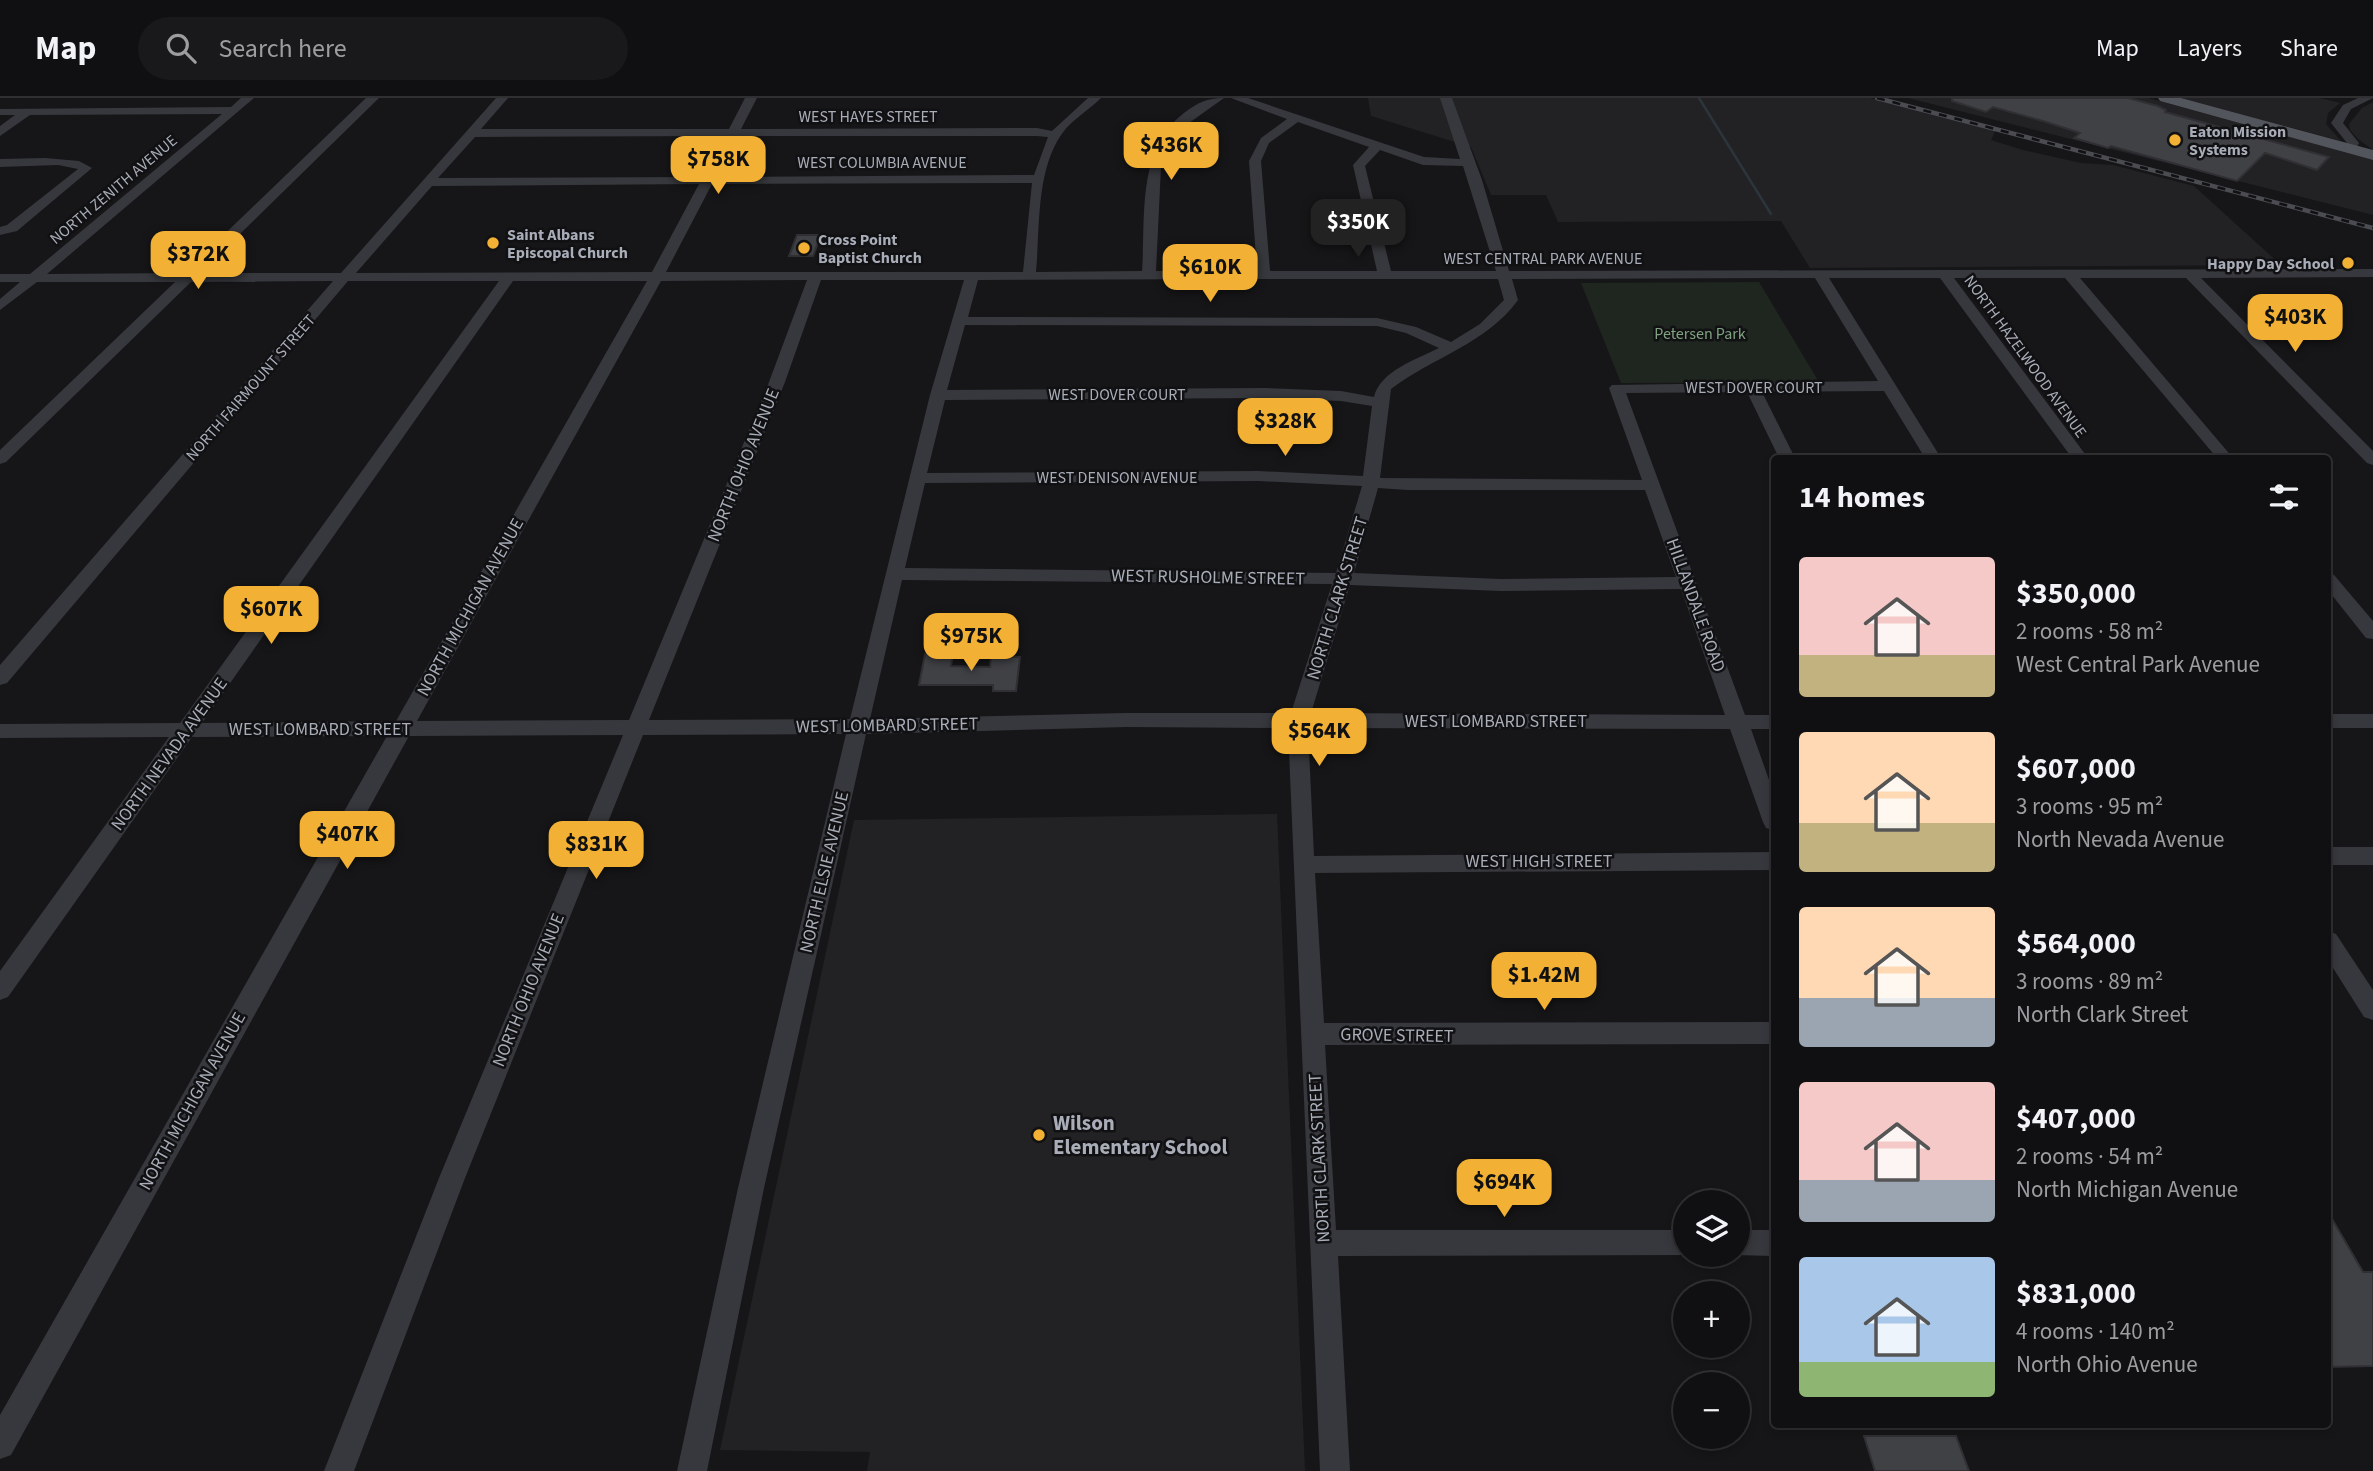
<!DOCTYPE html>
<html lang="en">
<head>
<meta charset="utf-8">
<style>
  :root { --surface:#101012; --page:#19191b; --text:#f1f3f6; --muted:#9c9d9f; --line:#303032; --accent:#f2b134 }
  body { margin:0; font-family:"Source Sans 3",sans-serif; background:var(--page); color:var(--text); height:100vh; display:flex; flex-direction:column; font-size:26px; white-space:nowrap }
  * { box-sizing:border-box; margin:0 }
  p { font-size:23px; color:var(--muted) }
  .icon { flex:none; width:38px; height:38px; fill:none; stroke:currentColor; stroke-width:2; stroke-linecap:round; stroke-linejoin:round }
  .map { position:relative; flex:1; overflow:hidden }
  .side { position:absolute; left:1771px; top:357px; width:560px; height:973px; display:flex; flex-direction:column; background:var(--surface); border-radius:7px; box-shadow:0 4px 10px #0003,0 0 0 2px var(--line) }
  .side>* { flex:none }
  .buttons { position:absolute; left:1673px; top:1092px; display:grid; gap:14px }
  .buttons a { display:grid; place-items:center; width:77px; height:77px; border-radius:50%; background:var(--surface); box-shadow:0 4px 10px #0003,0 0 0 2px var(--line); font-size:35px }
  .price { position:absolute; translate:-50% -60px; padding:0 16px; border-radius:14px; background:var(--accent); color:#111; font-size:23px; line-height:46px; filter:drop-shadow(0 2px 4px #0008) }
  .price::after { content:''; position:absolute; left:50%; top:42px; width:21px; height:16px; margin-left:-10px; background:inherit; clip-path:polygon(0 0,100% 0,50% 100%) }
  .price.selected { background:#222; color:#fff }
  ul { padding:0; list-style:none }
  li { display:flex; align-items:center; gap:21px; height:175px; padding:0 28px }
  li span { display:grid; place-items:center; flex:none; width:196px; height:140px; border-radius:7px; color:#555 }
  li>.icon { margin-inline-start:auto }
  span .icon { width:84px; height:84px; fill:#fffc; stroke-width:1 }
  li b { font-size:30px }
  h2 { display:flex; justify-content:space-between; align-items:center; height:84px; padding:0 28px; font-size:30px }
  header { display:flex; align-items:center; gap:42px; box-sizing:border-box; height:98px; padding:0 35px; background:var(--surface); border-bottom:2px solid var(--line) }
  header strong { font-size:33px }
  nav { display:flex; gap:38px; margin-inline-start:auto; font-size:24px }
  .search { width:490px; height:63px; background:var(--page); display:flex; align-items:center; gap:18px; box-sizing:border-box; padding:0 24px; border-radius:38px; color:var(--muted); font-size:26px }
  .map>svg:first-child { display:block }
  .built { fill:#222225 }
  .green { fill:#1e261f }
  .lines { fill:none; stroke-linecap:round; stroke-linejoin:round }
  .stream { stroke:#2c353c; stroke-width:2.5 }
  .building { fill:#404145; stroke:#303034; stroke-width:2 }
  .minor { fill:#37383d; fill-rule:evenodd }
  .major { fill:#53555c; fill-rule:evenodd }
  .rail-casing { stroke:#4a4c52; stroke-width:4.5 }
  .rail { stroke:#111113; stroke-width:2.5; stroke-dasharray:8; stroke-linecap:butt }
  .poi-dot { fill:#f2b134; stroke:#111113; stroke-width:2.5 }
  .labels { text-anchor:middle; stroke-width:5; stroke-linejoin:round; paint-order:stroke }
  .far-street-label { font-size:16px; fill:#a8adb8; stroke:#111113 }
  .far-poi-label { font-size:16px; font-weight:bold; fill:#a8adb8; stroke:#111113; text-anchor:start }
  .far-park-label { font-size:16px; fill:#7fa381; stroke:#111113 }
  .street-label { font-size:18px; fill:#a8adb8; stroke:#111113 }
  .near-poi-label { font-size:21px; font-weight:bold; fill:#a8adb8; stroke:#111113; text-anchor:start }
</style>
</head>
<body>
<header>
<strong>Map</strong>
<div class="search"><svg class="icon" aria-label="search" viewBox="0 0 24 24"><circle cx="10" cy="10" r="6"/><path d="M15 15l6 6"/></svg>Search here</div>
<nav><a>Map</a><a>Layers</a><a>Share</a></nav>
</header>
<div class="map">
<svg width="2373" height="1373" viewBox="0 0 2373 1373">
  <rect width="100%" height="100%" fill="#161618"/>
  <g class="built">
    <path d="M1368,0h502l126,32 -5,10 32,10 58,13 32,2 81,21 87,79 -471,3 -29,-47 -223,1 -12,-27h-55l-20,-48 -100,-31z"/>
    <path d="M1908,0h240l225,62v55z"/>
    <path d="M2180,0h140l20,5 -12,10 -2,11 15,17z"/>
    <path d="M2373,4v48l-15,-11 -8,-9 -1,-6 13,-16z"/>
    <path d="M1277,716l28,657h-438l3,-19 -150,-2 134,-630z"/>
  </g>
  <path class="green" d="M1759,184l60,100 -198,1 -40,-100z"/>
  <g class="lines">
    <path class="stream" d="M1699,0l72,116"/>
  </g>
  <g class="building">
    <path d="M1952,0h176l30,8 8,4 -1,2 164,45 -12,13 -52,-17 -28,28 -126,-35 -3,2 -34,-10 6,-5 -37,-12 -50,-14 -7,5 -34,-11z"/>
    <path d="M797,137h24l-8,21h-24z"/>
    <path d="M925,556h28l-2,12 39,1 1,-10h29l-4,34h-23v-6h-74z"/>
    <path d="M2328,1114l35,60h10v94l-45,1z"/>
    <path d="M1864,1338h92l13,35h-94z"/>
  </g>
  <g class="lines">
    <g class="minor">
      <path d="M241,0h13l-207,176 137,-1 182,-175h13l-179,175h141l155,-175h12l-27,31h248l16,-31h12l-16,31 296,-1 15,3 36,-33h13c-13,13 -29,21 -40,37 -25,37 -21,93 -25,137l106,-1c4,-53 -6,-121 42,-158 13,-10 23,-15 40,-15l-42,30 -13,16 -8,23 -5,104h101l-8,-110 12,-23 26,-19 -56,-21h17l176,59 36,2 -20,-61h12l30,82 27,91 864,-2v8l-172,1 172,173v14l-6,-2 -181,-185h-106l153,180h-16l-152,-180h-111l134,180h-16l-132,-180h-111l112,180h-16l-41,-67 -122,1 33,66h-16l-32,-66 -121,1 119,322h29v14h-23l23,65v36l-8,-2 -3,-6 -33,-93 -422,-1 6,128 460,-4v18l-459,3 9,150 450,-1v22l-449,1 11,185h349v25h4l-351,1 12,215h-30l-32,-743 -162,-1 -260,7 -102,454 -57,283h-30l61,-283 108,-454 -203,1 -178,443 -111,293h-30l115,-293 184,-443 -214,1 -398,719 -11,4v-44l387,-679 -195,1 -184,260 -8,3v-29l169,-234 -169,1v-14l180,-1 319,-442h-151l-341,402 -7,2v-20l333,-384 -142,1 -185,180 -6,2v-14l175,-168h-138l-37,28v-11l20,-17h-20v-8h30l192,-160 -192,1 -30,21v-10l15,-11h-15v-6l231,-2zM1298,24l71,25 -16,18 24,106h-107l-9,-110 8,-18zM725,38l-22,41 -265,1 37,-41zM737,38h300l11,1 -14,38 -318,2zM1380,52l43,15 40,1 33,105h-105l-26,-105zM1032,85l-9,89h-357l46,-88zM699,86l-47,88 -296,1 76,-87zM1815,180l63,103 -266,4 -3,3 33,92 -262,-2 11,-89c42,-32 95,-45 127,-89l-6,-21zM1269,181h229l6,21 -24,24 -29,18 -35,-15 -39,-9 -409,-1 10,-37zM807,182l-38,102 -140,338 -212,1 244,-440zM821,182h143l-34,115 -80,324 -201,1 136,-338zM513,183h134l-251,440 -194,2zM965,227l412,1 29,7 33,15c-22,11 -59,23 -65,49l-33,-6 -76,-3 -318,2zM1265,300l76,3 31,5 -9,70 -105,-5 -331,2 18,-73zM1258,383l104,5 -26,87 -431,-5 20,-85zM1378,390l30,2h237l31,87 -175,2 -147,-6zM902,482l430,4 -41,129h-165l-256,6zM1350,487l151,6 180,-2 44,126 -414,-2z"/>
      <path d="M2358,0h15l-22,11 -8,14 16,20 -5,9 -4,1 -6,-4 3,-6 -16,-20 12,-18z"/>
      <path d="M45,60l34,3 13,7 -75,63 -17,4v-8l7,-2 71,-56 -20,-4 -58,2v-8z"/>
      <path d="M2328,475l6,2 39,46v18l-7,-1 -38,-48z"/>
      <rect x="2328" y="616" width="45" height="14"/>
      <rect x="2328" y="749" width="45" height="18"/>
      <path d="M2328,833l8,3 37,56v30l-9,-3 -36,-57z"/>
      <path d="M1738,1132h36v26l-40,-1h4z"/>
    </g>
    <path class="major" d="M2158,0h23l192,52v10l-213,-59z"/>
    <g class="rail-casing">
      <path id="rail" d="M1877,0l496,130"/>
    </g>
    <use href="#rail" class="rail"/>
  </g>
  <g class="poi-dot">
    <circle cx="2175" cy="42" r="7"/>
    <circle cx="493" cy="145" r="7"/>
    <circle cx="804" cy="150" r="7"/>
    <circle cx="2348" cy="165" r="7"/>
    <circle cx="1039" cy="1037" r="7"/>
  </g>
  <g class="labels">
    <g class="far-street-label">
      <text x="868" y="24">WEST HAYES STREET</text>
      <text x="882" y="70">WEST COLUMBIA AVENUE</text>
      <text transform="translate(113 91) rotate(-40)" y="6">NORTH ZENITH AVENUE</text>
      <text x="1543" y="166">WEST CENTRAL PARK AVENUE</text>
      <text transform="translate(2026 258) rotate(54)" y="6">NORTH HAZELWOOD AVENUE</text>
      <text transform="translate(250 289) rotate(-49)" y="6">NORTH FAIRMOUNT STREET</text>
      <text x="1754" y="295">WEST DOVER COURT</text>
      <text x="1117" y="302">WEST DOVER COURT</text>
      <text x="1117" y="385">WEST DENISON AVENUE</text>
    </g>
    <g class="far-poi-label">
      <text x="2189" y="39">Eaton Mission<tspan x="2189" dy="18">Systems</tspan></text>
      <text x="507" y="142">Saint Albans<tspan x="507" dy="18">Episcopal Church</tspan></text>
      <text x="818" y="147">Cross Point<tspan x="818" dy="18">Baptist Church</tspan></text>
      <text x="2334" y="171" text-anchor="end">Happy Day School</text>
    </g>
    <g class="far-park-label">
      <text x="1700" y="241">Petersen Park</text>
    </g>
    <g class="street-label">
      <text transform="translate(743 367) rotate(-68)" y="6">NORTH OHIO AVENUE</text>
      <text transform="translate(1208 479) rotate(1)" y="6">WEST RUSHOLME STREET</text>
      <text transform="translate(1337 500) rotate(-73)" y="6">NORTH CLARK STREET</text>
      <text transform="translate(1696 507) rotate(70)" y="6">HILLANDALE ROAD</text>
      <text transform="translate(470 509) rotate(-61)" y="6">NORTH MICHIGAN AVENUE</text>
      <text x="1496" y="629">WEST LOMBARD STREET</text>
      <text transform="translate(887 627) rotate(-1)" y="6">WEST LOMBARD STREET</text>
      <text x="320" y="637">WEST LOMBARD STREET</text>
      <text transform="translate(169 656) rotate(-54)" y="6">NORTH NEVADA AVENUE</text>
      <text x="1539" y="769">WEST HIGH STREET</text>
      <text transform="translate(824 774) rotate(-77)" y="6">NORTH ELSIE AVENUE</text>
      <text transform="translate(528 892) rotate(-68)" y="6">NORTH OHIO AVENUE</text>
      <text transform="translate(1397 937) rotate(1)" y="6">GROVE STREET</text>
      <text transform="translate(192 1003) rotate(-61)" y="6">NORTH MICHIGAN AVENUE</text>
      <text transform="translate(1319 1060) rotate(-93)" y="6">NORTH CLARK STREET</text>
    </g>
    <g class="near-poi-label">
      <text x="1053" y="1032">Wilson<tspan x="1053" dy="24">Elementary School</tspan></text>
    </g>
  </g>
</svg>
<div class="buttons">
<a><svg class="icon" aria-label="layers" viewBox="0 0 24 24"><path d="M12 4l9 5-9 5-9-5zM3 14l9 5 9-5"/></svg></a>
<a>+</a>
<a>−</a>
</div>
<b class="price" style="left:1171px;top:84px">$436K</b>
<b class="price" style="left:718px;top:98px">$758K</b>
<b class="price selected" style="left:1358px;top:161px">$350K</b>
<b class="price" style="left:198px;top:193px">$372K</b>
<b class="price" style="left:1210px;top:206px">$610K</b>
<b class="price" style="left:2295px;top:256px">$403K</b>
<b class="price" style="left:1285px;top:360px">$328K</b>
<b class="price" style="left:271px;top:548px">$607K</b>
<b class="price" style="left:971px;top:575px">$975K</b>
<b class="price" style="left:1319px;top:670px">$564K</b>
<b class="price" style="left:347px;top:773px">$407K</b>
<b class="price" style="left:596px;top:783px">$831K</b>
<b class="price" style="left:1544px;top:914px">$1.42M</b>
<b class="price" style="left:1504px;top:1121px">$694K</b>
<section class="side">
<h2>14 homes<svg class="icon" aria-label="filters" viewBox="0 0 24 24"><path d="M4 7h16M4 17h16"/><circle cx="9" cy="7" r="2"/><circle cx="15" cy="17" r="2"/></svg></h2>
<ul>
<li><span style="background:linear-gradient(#f6c9c9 70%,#c2b280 0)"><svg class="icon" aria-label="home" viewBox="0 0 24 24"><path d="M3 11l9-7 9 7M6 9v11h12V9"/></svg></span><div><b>$350,000</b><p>2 rooms · 58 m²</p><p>West Central Park Avenue</p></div></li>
<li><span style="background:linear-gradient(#ffd9b3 65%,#c2b280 0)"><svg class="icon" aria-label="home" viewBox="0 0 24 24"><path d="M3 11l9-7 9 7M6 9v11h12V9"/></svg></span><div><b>$607,000</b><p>3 rooms · 95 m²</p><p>North Nevada Avenue</p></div></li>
<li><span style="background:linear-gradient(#ffd9b3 65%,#9aa5b1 0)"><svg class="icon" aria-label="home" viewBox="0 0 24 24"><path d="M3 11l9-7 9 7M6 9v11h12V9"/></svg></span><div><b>$564,000</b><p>3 rooms · 89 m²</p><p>North Clark Street</p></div></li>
<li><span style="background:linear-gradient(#f6c9c9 70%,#9aa5b1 0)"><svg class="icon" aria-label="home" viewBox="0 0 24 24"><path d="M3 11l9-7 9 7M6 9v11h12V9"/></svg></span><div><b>$407,000</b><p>2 rooms · 54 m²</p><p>North Michigan Avenue</p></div></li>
<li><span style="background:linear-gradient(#a9c7e8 75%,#8fb573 0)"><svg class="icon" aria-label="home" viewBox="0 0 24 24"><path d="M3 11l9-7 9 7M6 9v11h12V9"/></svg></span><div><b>$831,000</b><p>4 rooms · 140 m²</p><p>North Ohio Avenue</p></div></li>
</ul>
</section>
</div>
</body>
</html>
